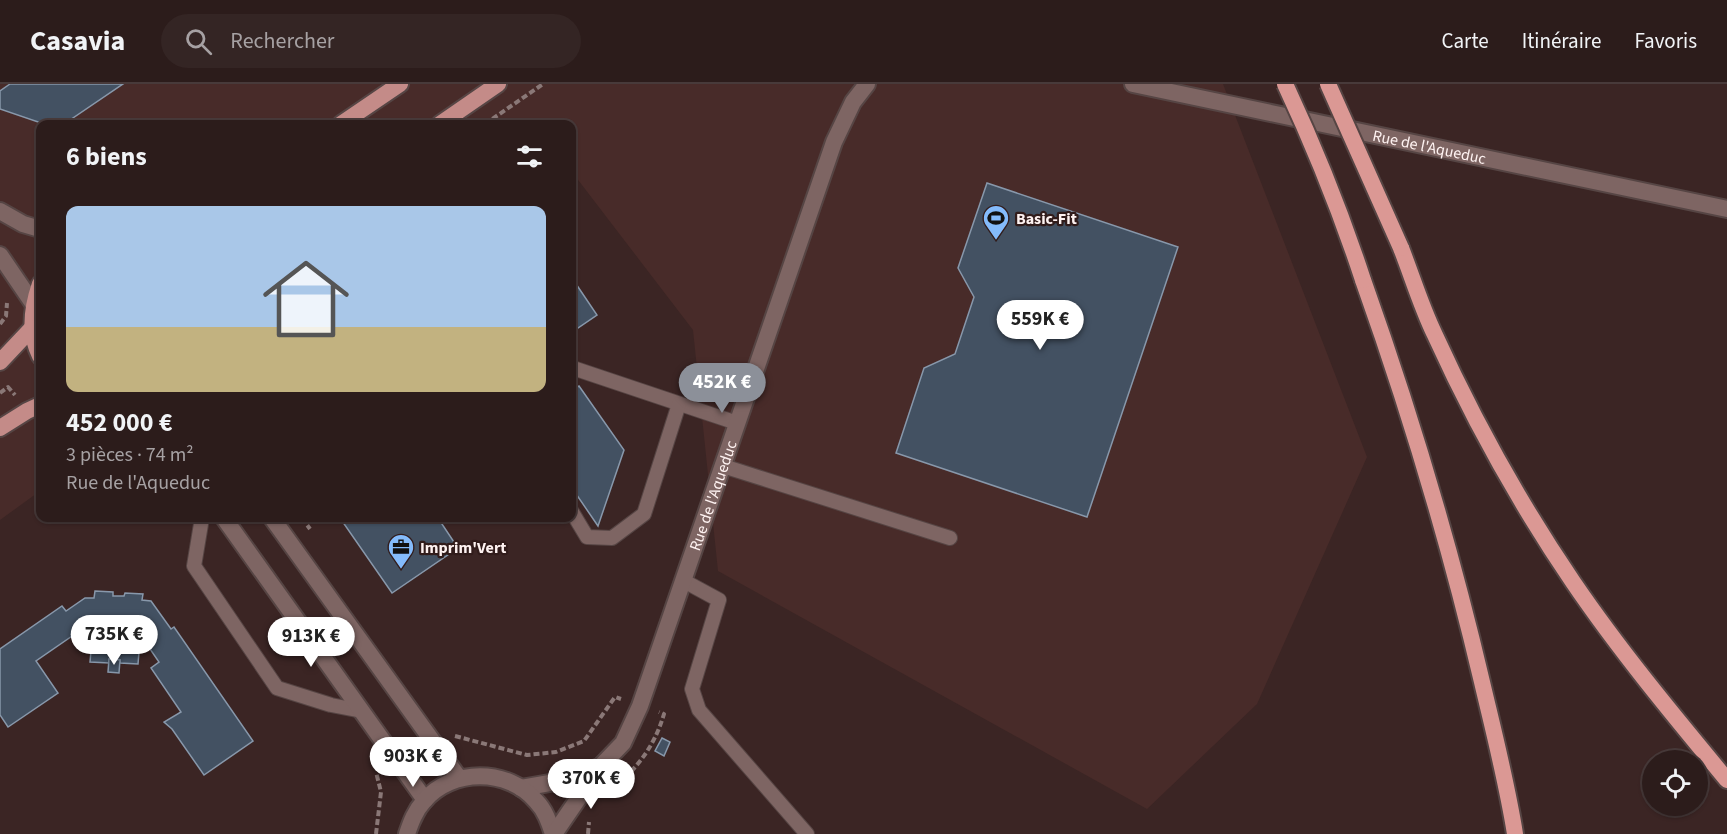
<!DOCTYPE html>
<html lang="fr">
<head>
<meta charset="utf-8">
<style>
  :root { --surface:#2c1c1b; --page:#342524; --text:#f1f3f6; --muted:#a6a1a3; --line:#483a3a; --accent:#8c9099 }
  body { margin:0; font-family:"Source Sans 3",sans-serif; background:var(--page); color:var(--text); height:100vh; display:flex; flex-direction:column; font-size:22px; white-space:nowrap }
  * { box-sizing:border-box; margin:0 }
  p { font-size:20px; color:var(--muted) }
  .icon { flex:none; width:33px; height:33px; fill:none; stroke:currentColor; stroke-width:2; stroke-linecap:round; stroke-linejoin:round }
  .map { position:relative; flex:1; overflow:hidden }
  .drawer { position:absolute; left:36px; top:36px; width:540px; height:402px; display:flex; flex-direction:column; background:var(--surface); border-radius:12px; box-shadow:0 2px 4px #0004,0 0 0 2px var(--line) }
  .drawer>* { flex:none }
  .buttons { position:absolute; left:1642px; top:666px; display:grid; gap:12px }
  .buttons a { display:grid; place-items:center; width:66px; height:66px; border-radius:50%; background:var(--surface); box-shadow:0 2px 4px #0004,0 0 0 2px var(--line); font-size:30px }
  .price { position:absolute; translate:-50% -51px; padding:0 14px; border-radius:21px; background:#fff; color:#222; font-size:20px; line-height:39px; filter:drop-shadow(0 2px 3px #0008) }
  .price::after { content:''; position:absolute; left:50%; top:36px; width:18px; height:14px; margin-left:-9px; background:inherit; clip-path:polygon(0 0,100% 0,50% 100%) }
  .price.active { background:var(--accent); color:#fff }
  ul { padding:0; list-style:none }
  li { display:grid; align-content:center; gap:12px; height:318px; padding:0 30px }
  li span { display:grid; place-items:center; height:186px; border-radius:12px; color:#555 }
  li>.icon { margin-inline-start:auto }
  span .icon { width:108px; height:108px; fill:#fffc; stroke-width:1 }
  li b { font-size:26px }
  h2 { display:flex; justify-content:space-between; align-items:center; height:72px; padding:0 30px; font-size:26px }
  header { display:flex; align-items:center; gap:36px; box-sizing:border-box; height:84px; padding:0 30px; background:var(--surface); border-bottom:2px solid var(--line) }
  header strong { font-size:28px }
  nav { display:flex; gap:33px; margin-inline-start:auto; font-size:21px }
  .search { width:420px; height:54px; background:var(--page); display:flex; align-items:center; gap:15px; box-sizing:border-box; padding:0 21px; border-radius:33px; color:var(--muted); font-size:22px }
  .map>svg:first-child { display:block }
  .built { fill:#482b29 }
  .building { fill:#435162; stroke:#8898ab; stroke-width:1.5 }
  .lines { fill:none; stroke-linecap:round; stroke-linejoin:round }
  .service-casing { stroke:#564544; stroke-width:16 }
  .tertiary-casing { stroke:#564544; stroke-width:20 }
  .primary-casing { stroke:#564544; stroke-width:20 }
  .trunk-casing { stroke:#564544; stroke-width:20 }
  .path { stroke:#8a7877; stroke-width:4; stroke-dasharray:6 3; stroke-linecap:butt }
  .service { stroke:#7e6563; stroke-width:14 }
  .tertiary { stroke:#7e6563; stroke-width:16 }
  .primary { stroke:#c48b88; stroke-width:16 }
  .trunk { stroke:#db9894; stroke-width:16 }
  .trunk-bridge-casing { stroke:#564544; stroke-width:20; stroke-linecap:butt }
  .trunk-bridge { stroke:#db9894; stroke-width:16 }
  .labels { text-anchor:middle; stroke-width:4.5; stroke-linejoin:round; paint-order:stroke }
  .street-label { font-size:16px; fill:#fef2f1; stroke:#311c1b }
  .poi-label { font-size:16px; font-weight:bold; fill:#fef2f1; stroke:#311c1b; text-anchor:start }
</style>
</head>
<body>
<header>
<strong>Casavia</strong>
<div class="search"><svg class="icon" aria-label="search" viewBox="0 0 24 24"><circle cx="10" cy="10" r="6"/><path d="M15 15l6 6"/></svg>Rechercher</div>
<nav><a>Carte</a><a>Itinéraire</a><a>Favoris</a></nav>
</header>
<div class="map">
<svg width="1727" height="750" viewBox="0 0 1727 750">
  <rect width="100%" height="100%" fill="#3b2524"/>
  <path class="built" d="M0,0h1223l144,373 -110,247 -110,105 -429,-238 -25,-241 -121,-158v-48h-532v367l-40,29z"/>
  <g class="building">
    <path d="M10,0h113l-59,40h-20l-44,-15v-18z"/>
    <path d="M987,99l191,64 -91,270 -191,-64 28,-85 31,-14 19,-57 -16,-29z"/>
    <path d="M572,194l25,37 -25,17z"/>
    <path d="M579,302l45,64 -26,76 -26,-38v-98z"/>
    <path d="M340,434h98l20,30 -66,45z"/>
    <path d="M95,507l18,1v4h11l1,-3 18,1 -1,6 9,1 20,28 3,-2 79,114 -49,34 -32,-46 -8,-7 17,-10 -30,-44 8,-6 -11,-16 -9,6 -1,12 -18,-1v-3l-11,-1v4l-19,-1 1,-11 -13,-19 -42,29 22,32 -50,34 -8,-12v-66l62,-43 4,5 19,-13h9z"/>
    <path d="M109,575l11,1 -1,13 -11,-1z"/>
    <path d="M662,654l8,4 -6,14 -9,-5z"/>
  </g>
  <g class="lines">
    <g class="service-casing">
      <g id="service">
        <path d="M573,284l164,55"/>
        <path d="M723,382l227,72"/>
        <path d="M572,428l15,25 25,1 32,-24 35,-110"/>
        <path d="M202,434l-8,48 83,122 54,17 31,6"/>
        <path d="M684,497l35,19 -27,89 7,21 108,124"/>
      </g>
    </g>
    <g class="tertiary-casing">
      <g id="tertiary">
        <path id="s1" d="M1133,0l594,125"/>
        <path d="M0,127l23,13 17,5"/>
        <path d="M0,171l34,50"/>
        <path d="M224,434l201,282"/>
        <path d="M272,434l187,260"/>
        <path d="M521,704l46,-8 32,-13"/>
        <path d="M407,750c4,-12 8,-23 17,-33 28,-33 84,-33 112,0 9,9 13,21 17,33"/>
        <path id="s2" d="M554,750l46,-67 23,-24 17,-37 194,-564 19,-40 14,-18"/>
      </g>
    </g>
    <g class="primary-casing">
      <g id="primary">
        <path d="M341,40l59,-40"/>
        <path d="M440,40l58,-40"/>
        <path d="M40,200c-8,23 -12,49 0,72"/>
        <path d="M0,278l32,-34"/>
        <path d="M0,344l27,-17 13,-6"/>
      </g>
    </g>
    <g class="trunk-casing">
      <g id="trunk">
        <path d="M1401,164c11,28 20,58 33,85 39,86 86,171 139,249 47,69 101,134 154,198"/>
        <path d="M1363,196c47,132 87,266 119,402 12,51 25,101 33,152"/>
      </g>
    </g>
    <g class="path">
      <path d="M485,40l58,-40"/>
      <path d="M0,240l6,-8 1,-13"/>
      <path d="M0,309l8,-6 7,8"/>
      <path d="M302,434l8,11"/>
      <path d="M455,652l72,19 29,-3 28,-11 31,-44 6,2"/>
      <path d="M612,707c25,-24 42,-43 52,-77l-5,-2"/>
      <path d="M376,750l5,-42 -5,-20"/>
      <path d="M588,750l1,-12"/>
    </g>
    <use href="#service" class="service"/>
    <use href="#tertiary" class="tertiary"/>
    <use href="#primary" class="primary"/>
    <use href="#trunk" class="trunk"/>
    <g class="trunk-bridge-casing">
      <g id="trunk-bridge">
        <path d="M1285,0c30,64 56,129 78,196"/>
        <path d="M1328,0l73,164"/>
      </g>
    </g>
    <use href="#trunk-bridge" class="trunk-bridge"/>
  </g>
  <defs>
    <g id="stadium-pin" transform="scale(1.35)"><path d="M0 17L-7.5 6A9.5 9.5 0 1 1 7.5 6Z" fill="#84bbfb" stroke="#311c1b"/><path d="M0-5a6.5 5 0 1 0 0 10a6.5 5 0 1 0 0-10ZM-3.5-1.8h7v3.6h-7Z" fill="#111"/></g>
    <g id="office-pin" transform="scale(1.35)"><path d="M0 17L-7.5 6A9.5 9.5 0 1 1 7.5 6Z" fill="#84bbfb" stroke="#311c1b"/><path d="M-6-3h4V-5.5h4V-3h4V5H-6ZM-1-4.5V-3h2v-1.5ZM-6 0V1H6V0Z" fill="#111"/></g>
  </defs>
  <g fill-rule="evenodd">
    <use href="#stadium-pin" x="996" y="134"/>
    <use href="#office-pin" x="401" y="463"/>
  </g>
  <g class="labels">
    <g class="street-label">
      <text dy="6" stroke="none"><textPath href="#s1" startOffset="303">Rue de l'Aqueduc</textPath></text>
      <text dy="6" stroke="none"><textPath href="#s2" startOffset="378">Rue de l'Aqueduc</textPath></text>
    </g>
    <g class="poi-label">
      <text x="1016" y="140">Basic-Fit</text>
      <text x="420" y="469">Imprim'Vert</text>
    </g>
  </g>
</svg>
<div class="buttons">
<a><svg class="icon" aria-label="locate" viewBox="0 0 24 24"><circle cx="12" cy="12" r="6"/><path d="M12 2v4M12 18v4M2 12h4M18 12h4"/></svg></a>
</div>
<b class="price" style="left:1040px;top:267px">559K €</b>
<b class="price active" style="left:722px;top:330px">452K €</b>
<b class="price" style="left:114px;top:582px">735K €</b>
<b class="price" style="left:311px;top:584px">913K €</b>
<b class="price" style="left:413px;top:704px">903K €</b>
<b class="price" style="left:591px;top:726px">370K €</b>
<section class="drawer">
<h2>6 biens<svg class="icon" aria-label="filters" viewBox="0 0 24 24"><path d="M4 7h16M4 17h16"/><circle cx="9" cy="7" r="2"/><circle cx="15" cy="17" r="2"/></svg></h2>
<ul>
<li><span style="background:linear-gradient(#a9c7e8 65%,#c2b280 0)"><svg class="icon" aria-label="home" viewBox="0 0 24 24"><path d="M3 11l9-7 9 7M6 9v11h12V9"/></svg></span><div><b>452 000 €</b><p>3 pièces · 74 m²</p><p>Rue de l'Aqueduc</p></div></li>
</ul>
</section>
</div>
</body>
</html>
